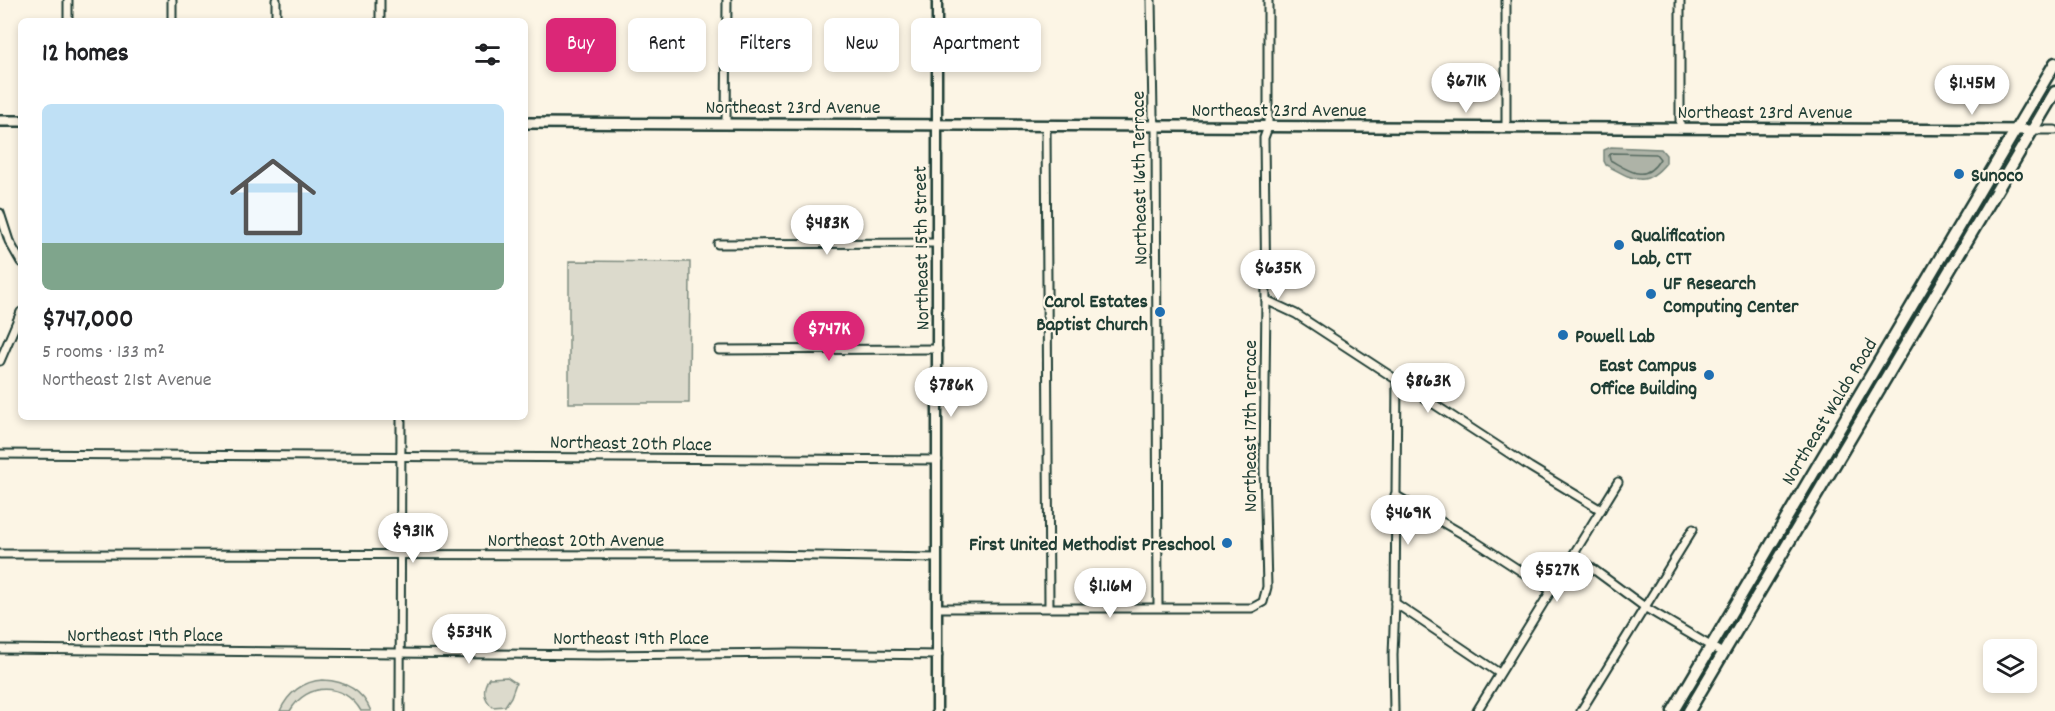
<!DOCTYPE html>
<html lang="en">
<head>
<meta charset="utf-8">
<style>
  :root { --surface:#fff; --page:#f2f2f2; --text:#202124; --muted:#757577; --accent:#db2777 }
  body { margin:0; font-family:Dekko,sans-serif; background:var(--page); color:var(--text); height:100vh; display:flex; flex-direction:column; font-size:22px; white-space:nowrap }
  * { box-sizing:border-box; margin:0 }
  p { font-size:20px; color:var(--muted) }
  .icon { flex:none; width:33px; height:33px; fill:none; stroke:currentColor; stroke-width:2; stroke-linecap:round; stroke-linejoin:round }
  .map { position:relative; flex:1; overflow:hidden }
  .details { position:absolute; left:18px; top:18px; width:510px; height:402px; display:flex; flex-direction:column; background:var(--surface); border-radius:9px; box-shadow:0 3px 9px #0003 }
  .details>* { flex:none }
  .hud { position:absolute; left:546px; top:18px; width:570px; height:54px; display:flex; gap:12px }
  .tools { position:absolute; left:1983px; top:639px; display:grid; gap:12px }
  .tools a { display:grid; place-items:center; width:54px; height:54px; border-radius:9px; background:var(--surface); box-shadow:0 3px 9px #0003; font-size:30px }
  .price { position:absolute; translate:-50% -51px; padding:0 14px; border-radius:21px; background:#fff; color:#222; font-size:20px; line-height:39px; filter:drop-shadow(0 2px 3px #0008) }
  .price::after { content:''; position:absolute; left:50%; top:36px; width:18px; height:14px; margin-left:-9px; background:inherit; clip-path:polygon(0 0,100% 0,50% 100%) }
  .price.selected { background:var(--accent); color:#fff }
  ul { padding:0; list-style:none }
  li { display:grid; align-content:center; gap:12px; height:318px; padding:0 24px }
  li span { display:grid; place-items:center; height:186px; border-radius:9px; color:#555 }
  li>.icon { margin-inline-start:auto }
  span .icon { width:108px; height:108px; fill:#fffc; stroke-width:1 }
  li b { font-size:26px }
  h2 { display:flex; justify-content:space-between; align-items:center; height:72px; padding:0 24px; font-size:26px }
  .pill { padding:0 21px; border-radius:9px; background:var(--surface); box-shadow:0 3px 9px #0003; font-size:21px; line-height:54px }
  .pill.selected { background:var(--accent); color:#fff }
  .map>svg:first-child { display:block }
  .green { fill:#dcdacc; stroke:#7e8c80; stroke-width:1.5 }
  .water { fill:#aeb3a7; stroke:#758479; stroke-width:1.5 }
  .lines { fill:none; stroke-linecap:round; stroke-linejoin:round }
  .shore { stroke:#586c62; stroke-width:1.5 }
  .minor-casing { stroke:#1f3d34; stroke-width:11 }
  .tertiary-casing { stroke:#1f3d34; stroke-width:13 }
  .secondary-casing { stroke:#1f3d34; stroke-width:14 }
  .trunk-casing { stroke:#1f3d34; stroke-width:15 }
  .minor { stroke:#fcf5e5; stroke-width:7 }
  .tertiary { stroke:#fcf5e5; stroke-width:8 }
  .secondary { stroke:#fcf5e5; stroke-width:9 }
  .trunk { stroke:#fcf5e5; stroke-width:10 }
  .poi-dot { fill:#1f6fb2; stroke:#fcf5e5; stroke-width:2 }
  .labels { text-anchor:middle; stroke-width:4.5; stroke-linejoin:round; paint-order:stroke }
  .street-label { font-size:20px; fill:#1f3d34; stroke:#fcf5e5 }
  .poi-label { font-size:20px; font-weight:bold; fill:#1f3d34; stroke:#fcf5e5; text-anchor:start }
</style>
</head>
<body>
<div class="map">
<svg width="2055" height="711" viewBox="0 0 2055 711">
  <rect width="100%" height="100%" fill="#fcf5e5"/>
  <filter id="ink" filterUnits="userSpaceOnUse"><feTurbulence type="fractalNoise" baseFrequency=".0167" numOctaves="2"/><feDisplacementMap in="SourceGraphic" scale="12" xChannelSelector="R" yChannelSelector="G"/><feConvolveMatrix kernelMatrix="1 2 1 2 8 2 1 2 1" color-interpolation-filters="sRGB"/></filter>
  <g filter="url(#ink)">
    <g class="green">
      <path d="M569,261l121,1 -1,141h-120z"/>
      <path d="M507,677l9,6 -5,14 -6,9 -12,1c-10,-8 -11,-19 -4,-29z"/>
      <path d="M323,680c22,1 39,10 48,31h-10c-17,-29 -54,-29 -71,0h-10c8,-18 23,-30 43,-31z"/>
    </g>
    <path class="water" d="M1611,147l50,2 5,6v8c-22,27 -34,15 -60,2l-2,-4v-11z"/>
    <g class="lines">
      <path class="shore" d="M1612,153l44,1 4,5c-15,25 -30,12 -50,1l-1,-5z"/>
      <g class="minor-casing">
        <g id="minor">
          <path d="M68,0v21"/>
          <path d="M172,0v21"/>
          <path d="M1151,0l2,115 3,11 2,481"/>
          <path d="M276,21v-21"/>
          <path d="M380,21v-21"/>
          <path d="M726,124l1,-124"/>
          <path d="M1046,126l3,481"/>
          <path d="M1506,128v-128"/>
          <path d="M1680,129v-129"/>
          <path d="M2032,130h23"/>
          <path d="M0,213l9,28 12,21"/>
          <path d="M718,244l218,-1"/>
          <path d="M1266,300l30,14 234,153 71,43"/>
          <path d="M719,350l219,-1"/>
          <path d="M0,361l21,-49"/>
          <path d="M0,454l938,6"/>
          <path d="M1395,495l78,45 77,50"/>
          <path d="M0,554l759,1 177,3"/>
          <path d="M1574,555l72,53 78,46"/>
          <path d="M1395,603l104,70"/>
          <path d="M937,608h315l11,-6 4,-15 -3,-119 2,-168 -2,-162 4,-11v-127"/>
          <path d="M0,649l598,6 194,-2 146,2"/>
          <path d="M400,711l1,-294"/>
          <path d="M1394,711l-1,-56 2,-52 2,-223"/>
          <path d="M1477,711l141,-229"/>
          <path d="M1581,711l112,-182"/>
        </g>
      </g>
      <g class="tertiary-casing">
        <path id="tertiary" d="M937,0v711"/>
      </g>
      <g class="secondary-casing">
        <g id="secondary">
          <path d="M0,121h21"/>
          <path d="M525,123l1507,7"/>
        </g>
      </g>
      <g class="trunk-casing">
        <g id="trunk">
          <path d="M1673,711l382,-648"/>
          <path d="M1689,711l366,-619"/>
        </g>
      </g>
      <use href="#minor" class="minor"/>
      <use href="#tertiary" class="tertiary"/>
      <use href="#secondary" class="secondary"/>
      <use href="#trunk" class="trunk"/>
    </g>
  </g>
  <g class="poi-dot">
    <circle cx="1959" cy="174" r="6"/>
    <circle cx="1619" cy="245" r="6"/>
    <circle cx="1651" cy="294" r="6"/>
    <circle cx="1160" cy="312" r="6"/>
    <circle cx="1563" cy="335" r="6"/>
    <circle cx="1709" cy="375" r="6"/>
    <circle cx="1227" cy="543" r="6"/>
  </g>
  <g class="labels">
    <g class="street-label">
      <text x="793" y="113">Northeast 23rd Avenue</text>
      <text x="1279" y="116">Northeast 23rd Avenue</text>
      <text x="1765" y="118">Northeast 23rd Avenue</text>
      <text transform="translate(1138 178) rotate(-91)" y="7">Northeast 16th Terrace</text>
      <text transform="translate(920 248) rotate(-91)" y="7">Northeast 15th Street</text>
      <text transform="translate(1828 411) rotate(-59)" y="7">Northeast Waldo Road</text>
      <text transform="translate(1249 426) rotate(-90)" y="7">Northeast 17th Terrace</text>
      <text transform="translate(631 442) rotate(1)" y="7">Northeast 20th Place</text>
      <text x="576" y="546">Northeast 20th Avenue</text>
      <text x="145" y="641">Northeast 19th Place</text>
      <text x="631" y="644">Northeast 19th Place</text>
    </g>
    <g class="poi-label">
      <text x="1971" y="181">Sunoco</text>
      <text x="1631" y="241">Qualification<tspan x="1631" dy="23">Lab, CTT</tspan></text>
      <text x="1663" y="289">UF Research<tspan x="1663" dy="23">Computing Center</tspan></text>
      <text x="1148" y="307" text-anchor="end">Carol Estates<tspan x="1148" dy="23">Baptist Church</tspan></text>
      <text x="1575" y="342">Powell Lab</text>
      <text x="1697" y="371" text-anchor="end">East Campus<tspan x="1697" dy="23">Office Building</tspan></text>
      <text x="1215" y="550" text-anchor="end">First United Methodist Preschool</text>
    </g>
  </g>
</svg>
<div class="tools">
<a><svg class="icon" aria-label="layers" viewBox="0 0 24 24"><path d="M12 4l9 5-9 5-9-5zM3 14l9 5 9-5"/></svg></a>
</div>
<b class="price" style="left:1466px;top:114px">$671K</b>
<b class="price" style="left:1972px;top:116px">$1.45M</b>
<b class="price" style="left:827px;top:256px">$483K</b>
<b class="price" style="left:1278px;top:301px">$635K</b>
<b class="price selected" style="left:829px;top:362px">$747K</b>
<b class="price" style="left:1428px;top:414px">$863K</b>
<b class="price" style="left:951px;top:418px">$786K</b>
<b class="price" style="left:1408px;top:546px">$469K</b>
<b class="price" style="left:413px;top:564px">$931K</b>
<b class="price" style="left:1557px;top:603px">$527K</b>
<b class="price" style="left:1110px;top:619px">$1.16M</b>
<b class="price" style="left:469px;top:665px">$534K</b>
<div class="hud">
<a class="pill selected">Buy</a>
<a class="pill">Rent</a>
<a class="pill">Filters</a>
<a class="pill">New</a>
<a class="pill">Apartment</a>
</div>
<section class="details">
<h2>12 homes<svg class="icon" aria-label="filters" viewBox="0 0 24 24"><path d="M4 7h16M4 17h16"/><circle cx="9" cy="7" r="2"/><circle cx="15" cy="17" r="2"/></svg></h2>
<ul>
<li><span style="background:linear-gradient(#bfe0f5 75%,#7fa58c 0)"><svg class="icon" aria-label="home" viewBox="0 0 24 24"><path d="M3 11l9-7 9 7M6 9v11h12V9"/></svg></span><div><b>$747,000</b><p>5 rooms · 133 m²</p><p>Northeast 21st Avenue</p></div></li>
</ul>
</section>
</div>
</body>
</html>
